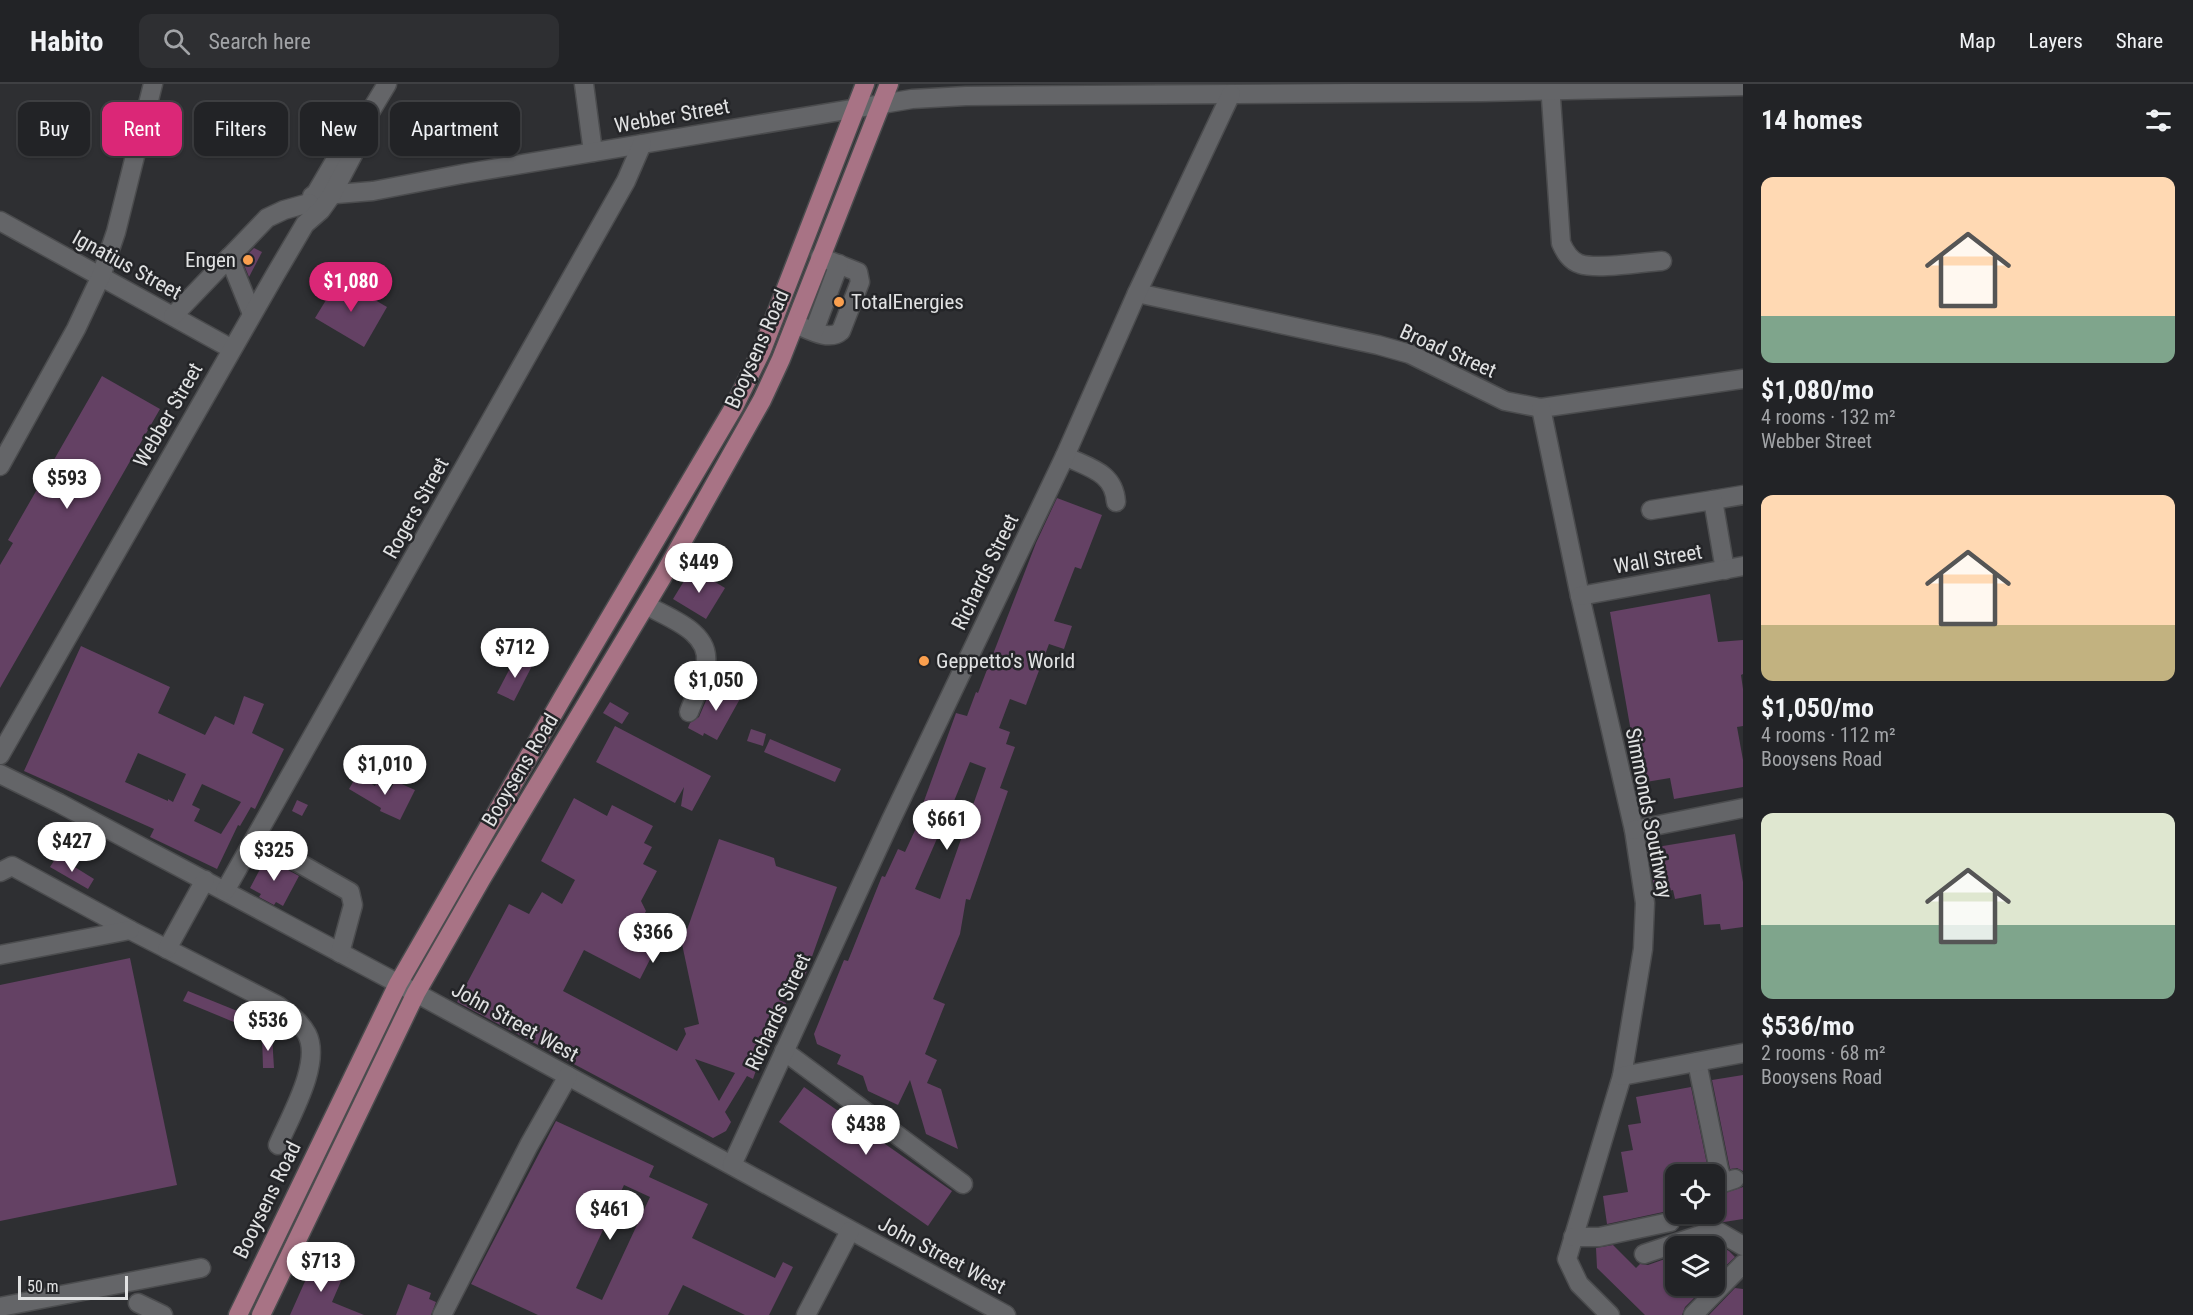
<!DOCTYPE html>
<html lang="en">
<head>
<meta charset="utf-8">
<style>
  :root { --surface:#222326; --page:#2e2f32; --text:#f1f3f6; --muted:#a2a4a7; --line:#3f4043; --accent:#db2777 }
  body { margin:0; font-family:"Roboto Condensed",sans-serif; background:var(--page); color:var(--text); height:100vh; display:flex; flex-direction:column; font-size:22px; white-space:nowrap }
  * { box-sizing:border-box; margin:0 }
  p { font-size:20px; color:var(--muted) }
  .icon { flex:none; width:33px; height:33px; fill:none; stroke:currentColor; stroke-width:2; stroke-linecap:round; stroke-linejoin:round }
  .map { position:relative; flex:1; overflow:hidden }
  .sheet { display:flex; flex-direction:column; background:var(--surface); width:450px }
  .sheet>* { flex:none }
  .hud { position:absolute; left:18px; top:18px; width:570px; height:54px; display:flex; gap:12px }
  .fabs { position:absolute; left:1665px; top:1080px; display:grid; gap:12px }
  .fabs a { display:grid; place-items:center; width:60px; height:60px; border-radius:12px; background:var(--surface); box-shadow:0 2px 4px #0004,0 0 0 2px var(--line); font-size:30px }
  .scale { position:absolute; left:18px; bottom:15px; width:110px; box-sizing:border-box; padding-left:6px; border:3px solid #e1e2e3; border-top:0; font-size:16px; line-height:21px; white-space:nowrap; color:#e1e2e3; -webkit-text-stroke:4px #242528; paint-order:stroke }
  .price { position:absolute; translate:-50% -51px; padding:0 14px; border-radius:21px; background:#fff; color:#222; font-size:20px; line-height:39px; filter:drop-shadow(0 2px 3px #0008) }
  .price::after { content:''; position:absolute; left:50%; top:36px; width:18px; height:14px; margin-left:-9px; background:inherit; clip-path:polygon(0 0,100% 0,50% 100%) }
  .price.active { background:var(--accent); color:#fff }
  ul { padding:0; list-style:none }
  li { display:grid; align-content:center; gap:12px; height:318px; padding:0 18px }
  li span { display:grid; place-items:center; height:186px; border-radius:12px; color:#555 }
  li>.icon { margin-inline-start:auto }
  span .icon { width:108px; height:108px; fill:#fffc; stroke-width:1 }
  li b { font-size:26px }
  h2 { display:flex; justify-content:space-between; align-items:center; height:72px; padding:0 18px; font-size:26px }
  .tag { padding:0 21px; border-radius:12px; background:var(--surface); box-shadow:0 2px 4px #0004,0 0 0 2px var(--line); font-size:21px; line-height:54px }
  .tag.active { background:var(--accent); color:#fff }
  header { display:flex; align-items:center; gap:36px; box-sizing:border-box; height:84px; padding:0 30px; background:var(--surface); border-bottom:2px solid var(--line) }
  header strong { font-size:28px }
  nav { display:flex; gap:33px; margin-inline-start:auto; font-size:21px }
  .search { width:420px; height:54px; background:var(--page); display:flex; align-items:center; gap:15px; box-sizing:border-box; padding:0 21px; border-radius:12px; color:var(--muted); font-size:22px }
  main { display:flex; flex:1; min-height:0 }
  .map>svg:first-child { display:block }
  .building { fill:#644164; fill-rule:evenodd }
  .lines { fill:none; stroke-linecap:round; stroke-linejoin:round }
  .minor-casing { stroke:#4b4c4e; stroke-width:21 }
  .major-casing { stroke:#4b4c4e; stroke-width:21 }
  .minor { stroke:#646568; stroke-width:18 }
  .major { stroke:#a87385; stroke-width:18 }
  .poi-dot { fill:#fa9f4e; stroke:#242528; stroke-width:2 }
  .labels { text-anchor:middle; stroke-width:5; stroke-linejoin:round; paint-order:stroke }
  .street-label { font-size:21px; fill:#e1e2e3; stroke:#242528 }
  .poi-label { font-size:21px; fill:#e1e2e3; stroke:#242528; text-anchor:start }
</style>
</head>
<body>
<header>
<strong>Habito</strong>
<div class="search"><svg class="icon" aria-label="search" viewBox="0 0 24 24"><circle cx="10" cy="10" r="6"/><path d="M15 15l6 6"/></svg>Search here</div>
<nav><a>Map</a><a>Layers</a><a>Share</a></nav>
</header>
<main>
<div class="map">
<svg width="1743" height="1231" viewBox="0 0 1743 1231">
  <rect width="100%" height="100%" fill="#2e2f32"/>
  <g class="building">
    <path d="M254,164l8,4 -13,25 -7,-17z"/>
    <path d="M339,195l48,28 -23,40 -49,-29z"/>
    <path d="M102,292l58,33 -160,279v-123l13,-22 -5,-3z"/>
    <path d="M1057,414l45,17 -21,54 -6,-2 -21,54 18,5 -8,23 -15,-5 -23,61 -16,-6 -11,29 11,4 -4,12 9,3 -15,41 8,3 -38,109 -4,-1 -6,35 -27,65 12,5 -20,50 12,6 -10,23 14,6 17,60 -32,-15 -16,-54 -12,25 -30,-14 -5,-15 -26,-12 4,-9 -24,-11 -3,-10 30,-74 4,1 34,-85 3,1 13,-28 7,3 18,-39 -3,-1 36,-99 11,3 9,-24 2,1 58,-150zM970,678l16,6 -46,131 -25,-10 24,-55 -8,-3 10,-29 11,4z"/>
    <path d="M692,484l33,20 -19,31 -33,-20z"/>
    <path d="M1710,510l8,48 25,-2v34l-2,1 2,14v37l-6,1 6,33v27l-69,12 -4,-21 -30,5 -30,-171z"/>
    <path d="M81,562l89,41 -12,26 47,22 10,-19 19,9 10,-29 20,8 -12,29 32,16 -29,60 -4,-2 -11,19 -2,-1 -21,44 -67,-32 4,-8 -130,-58zM138,669l48,21 -13,28 -5,-3v2l-43,-19zM202,700l39,18 -20,32 -27,-13 6,-12 -8,-4z"/>
    <path d="M516,573l16,9 -18,35 -17,-8z"/>
    <path d="M714,598l27,15 -24,43 -13,-7 -1,3 -15,-8 2,-5 9,-6z"/>
    <path d="M610,618l19,11 -7,11 -19,-11z"/>
    <path d="M615,642l96,50 -19,35 -11,-5 3,-19 -9,16 -79,-41z"/>
    <path d="M751,645l15,5 -3,12 -16,-5z"/>
    <path d="M770,655l71,30 -6,13 -71,-30z"/>
    <path d="M357,691l18,11 2,-4 13,8 5,-9 20,9 -15,30 -20,-9 1,-3 -32,-19z"/>
    <path d="M574,714l33,18 5,-11 41,21 -9,17 8,4 -9,17 14,7 -16,30 5,10 -7,13 23,12 -22,43 -56,-29 -21,41 114,60 9,-17 -2,-6 15,-4 -17,-80 37,-105 55,19 2,8 61,21 -32,89 -15,-6 -11,30 7,3 -9,26 -2,-1 -11,29 -3,-1 -8,23 -6,-3 -22,36 6,10 -5,9 -13,7 -256,-136 52,-98 20,10 13,-22 20,12 13,-24 -34,-19zM695,975l40,14 -16,28z"/>
    <path d="M297,716l11,5 -6,11 -10,-5z"/>
    <path d="M1735,750l8,48v45l-22,3 -1,-6 -16,1 -3,-31 -26,5 -2,-9 -8,2 -1,-4 -10,2 -2,-15 10,-1 -5,-27z"/>
    <path d="M268,770l9,10 22,12 -16,30 -7,-4 -2,3 -15,-8 2,-3 -11,-6z"/>
    <path d="M57,772l37,23 -6,10 -38,-22z"/>
    <path d="M130,874l47,227 -177,36v-236z"/>
    <path d="M188,907l74,30 -4,11 -75,-31z"/>
    <path d="M272,951l2,33h-11l-1,-32z"/>
    <path d="M1743,991v96l-6,-3 -7,1 -18,-89z"/>
    <path d="M804,1003l148,104 -24,35 -149,-104z"/>
    <path d="M1691,1003l18,87h-33v39l-8,-2 -61,13 -4,-28 25,-4 -7,-40 12,-2 -5,-25 13,-2 -5,-26z"/>
    <path d="M556,1037l98,45 -5,11 59,27 -16,34 83,40 8,-16 10,5 -24,48h-24l-62,-30 -15,30h-130l-67,-31zM624,1101l26,12 -48,103 -26,-12z"/>
    <path d="M1714,1103l11,6 18,-6v32l-19,3 -15,-2 -15,5 -2,-11h22z"/>
    <path d="M1713,1159l16,8 6,6 -21,20v-31h-13z"/>
    <path d="M1613,1161l23,23 4,-4 8,1 17,-6 4,4 7,-6v29h30l-21,21 -3,8h-37l-48,-47 -1,-20z"/>
    <path d="M315,1175l30,13 -13,30 32,13h-74z"/>
    <path d="M408,1200l23,9 -2,6 7,3 -5,13h-35z"/>
    <path d="M1735,1204l8,1v26h-34z"/>
  </g>
  <g class="lines">
    <g class="minor-casing">
      <g id="minor">
        <path d="M584,0l9,68"/>
        <path d="M1550,0l11,159c4,9 9,18 19,21 18,6 62,-2 82,-3"/>
        <path d="M312,112l61,-5 89,-17 450,-75 54,-3 517,-4 260,-6"/>
        <path d="M309,121l34,-58 15,-15 29,-48"/>
        <path d="M0,137l232,128"/>
        <path d="M229,173l23,57"/>
        <path d="M1137,209l241,52 32,9 95,47 36,7 202,-29"/>
        <path d="M173,232l94,-98 17,-8 25,-7"/>
        <path d="M795,240c13,5 34,18 46,7l19,-49 -2,-10 -38,-15"/>
        <path d="M814,247l25,-67"/>
        <path d="M1541,324l39,188 54,234 11,73 -2,46 -21,127 -55,183 12,25 31,31"/>
        <path d="M1065,372c24,12 49,16 51,46"/>
        <path d="M0,382l76,-137 25,-53 15,-44 37,-148"/>
        <path d="M1713,416l30,-5"/>
        <path d="M1651,426l62,-10 12,70"/>
        <path d="M1580,512l163,-30"/>
        <path d="M646,521c22,13 64,26 60,58 -2,16 -11,33 -17,49"/>
        <path d="M0,671l275,-480 30,-51 16,-14 10,-14 26,-49 1,-15"/>
        <path d="M0,690l59,29 357,190 590,322"/>
        <path d="M1634,746l109,-22"/>
        <path d="M283,770l67,38 3,13 -13,48"/>
        <path d="M0,788l12,-6 118,64 147,75c12,9 23,16 30,29 15,29 -17,83 -29,111"/>
        <path d="M225,807l401,-710 16,-37"/>
        <path d="M167,865l38,-69"/>
        <path d="M0,871l130,-25"/>
        <path d="M784,967l179,133"/>
        <path d="M1697,978l22,108 3,9 4,3 9,-3"/>
        <path d="M1622,992l121,-23"/>
        <path d="M732,1081l159,-345 174,-364 72,-163 94,-199"/>
        <path d="M1573,1153h26l71,-15"/>
        <path d="M1644,1170l68,-23 7,1 24,14"/>
        <path d="M138,1219l25,12"/>
        <path d="M0,1223l201,-39"/>
        <path d="M442,1231l87,-170 39,-69"/>
        <path d="M806,1231l44,-84"/>
        <path d="M1693,1231l50,-51"/>
      </g>
    </g>
    <g class="major-casing">
      <g id="major">
        <path d="M238,1231l160,-331 165,-287 171,-290 28,-57 103,-266"/>
        <path d="M261,1231l155,-322 66,-115 181,-302 99,-176 19,-41 108,-275"/>
      </g>
    </g>
    <use href="#minor" class="minor"/>
    <use href="#major" class="major"/>
  </g>
  <g class="poi-dot">
    <circle cx="248" cy="176" r="6"/>
    <circle cx="839" cy="218" r="6"/>
    <circle cx="924" cy="577" r="6"/>
  </g>
  <g class="labels">
    <g class="street-label">
      <text transform="translate(672 32) rotate(-10)" y="7">Webber Street</text>
      <text transform="translate(127 181) rotate(29)" y="7">Ignatius Street</text>
      <text transform="translate(757 265) rotate(-66)" y="7">Booysens Road</text>
      <text transform="translate(1448 267) rotate(24)" y="7">Broad Street</text>
      <text transform="translate(168 331) rotate(-60)" y="7">Webber Street</text>
      <text transform="translate(416 424) rotate(-61)" y="7">Rogers Street</text>
      <text transform="translate(1658 475) rotate(-10)" y="7">Wall Street</text>
      <text transform="translate(985 488) rotate(-64)" y="7">Richards Street</text>
      <text transform="translate(520 686) rotate(-59)" y="7">Booysens Road</text>
      <text transform="translate(1649 729) rotate(79)" y="7">Simmonds Southway</text>
      <text transform="translate(778 928) rotate(-65)" y="7">Richards Street</text>
      <text transform="translate(515 938) rotate(29)" y="7">John Street West</text>
      <text transform="translate(267 1116) rotate(-64)" y="7">Booysens Road</text>
      <text transform="translate(942 1171) rotate(28)" y="7">John Street West</text>
    </g>
    <g class="poi-label">
      <text x="236" y="183" text-anchor="end">Engen</text>
      <text x="851" y="225">TotalEnergies</text>
      <text x="936" y="584">Geppetto's World</text>
    </g>
  </g>
</svg>
<div class="fabs">
<a><svg class="icon" aria-label="locate" viewBox="0 0 24 24"><circle cx="12" cy="12" r="6"/><path d="M12 2v4M12 18v4M2 12h4M18 12h4"/></svg></a>
<a><svg class="icon" aria-label="layers" viewBox="0 0 24 24"><path d="M12 4l9 5-9 5-9-5zM3 14l9 5 9-5"/></svg></a>
</div>
<div class="scale">50 m</div>
<b class="price active" style="left:351px;top:229px">$1,080</b>
<b class="price" style="left:67px;top:426px">$593</b>
<b class="price" style="left:699px;top:510px">$449</b>
<b class="price" style="left:515px;top:595px">$712</b>
<b class="price" style="left:716px;top:628px">$1,050</b>
<b class="price" style="left:385px;top:712px">$1,010</b>
<b class="price" style="left:947px;top:767px">$661</b>
<b class="price" style="left:72px;top:789px">$427</b>
<b class="price" style="left:274px;top:798px">$325</b>
<b class="price" style="left:653px;top:880px">$366</b>
<b class="price" style="left:268px;top:968px">$536</b>
<b class="price" style="left:866px;top:1072px">$438</b>
<b class="price" style="left:610px;top:1157px">$461</b>
<b class="price" style="left:321px;top:1209px">$713</b>
<div class="hud">
<a class="tag">Buy</a>
<a class="tag active">Rent</a>
<a class="tag">Filters</a>
<a class="tag">New</a>
<a class="tag">Apartment</a>
</div>
</div>
<section class="sheet">
<h2>14 homes<svg class="icon" aria-label="filters" viewBox="0 0 24 24"><path d="M4 7h16M4 17h16"/><circle cx="9" cy="7" r="2"/><circle cx="15" cy="17" r="2"/></svg></h2>
<ul>
<li><span style="background:linear-gradient(#ffd9b3 75%,#7fa58c 0)"><svg class="icon" aria-label="home" viewBox="0 0 24 24"><path d="M3 11l9-7 9 7M6 9v11h12V9"/></svg></span><div><b>$1,080/mo</b><p>4 rooms · 132 m²</p><p>Webber Street</p></div></li>
<li><span style="background:linear-gradient(#ffd9b3 70%,#c2b280 0)"><svg class="icon" aria-label="home" viewBox="0 0 24 24"><path d="M3 11l9-7 9 7M6 9v11h12V9"/></svg></span><div><b>$1,050/mo</b><p>4 rooms · 112 m²</p><p>Booysens Road</p></div></li>
<li><span style="background:linear-gradient(#dfe7d0 60%,#7fa58c 0)"><svg class="icon" aria-label="home" viewBox="0 0 24 24"><path d="M3 11l9-7 9 7M6 9v11h12V9"/></svg></span><div><b>$536/mo</b><p>2 rooms · 68 m²</p><p>Booysens Road</p></div></li>
</ul>
</section>
</main>
</body>
</html>
